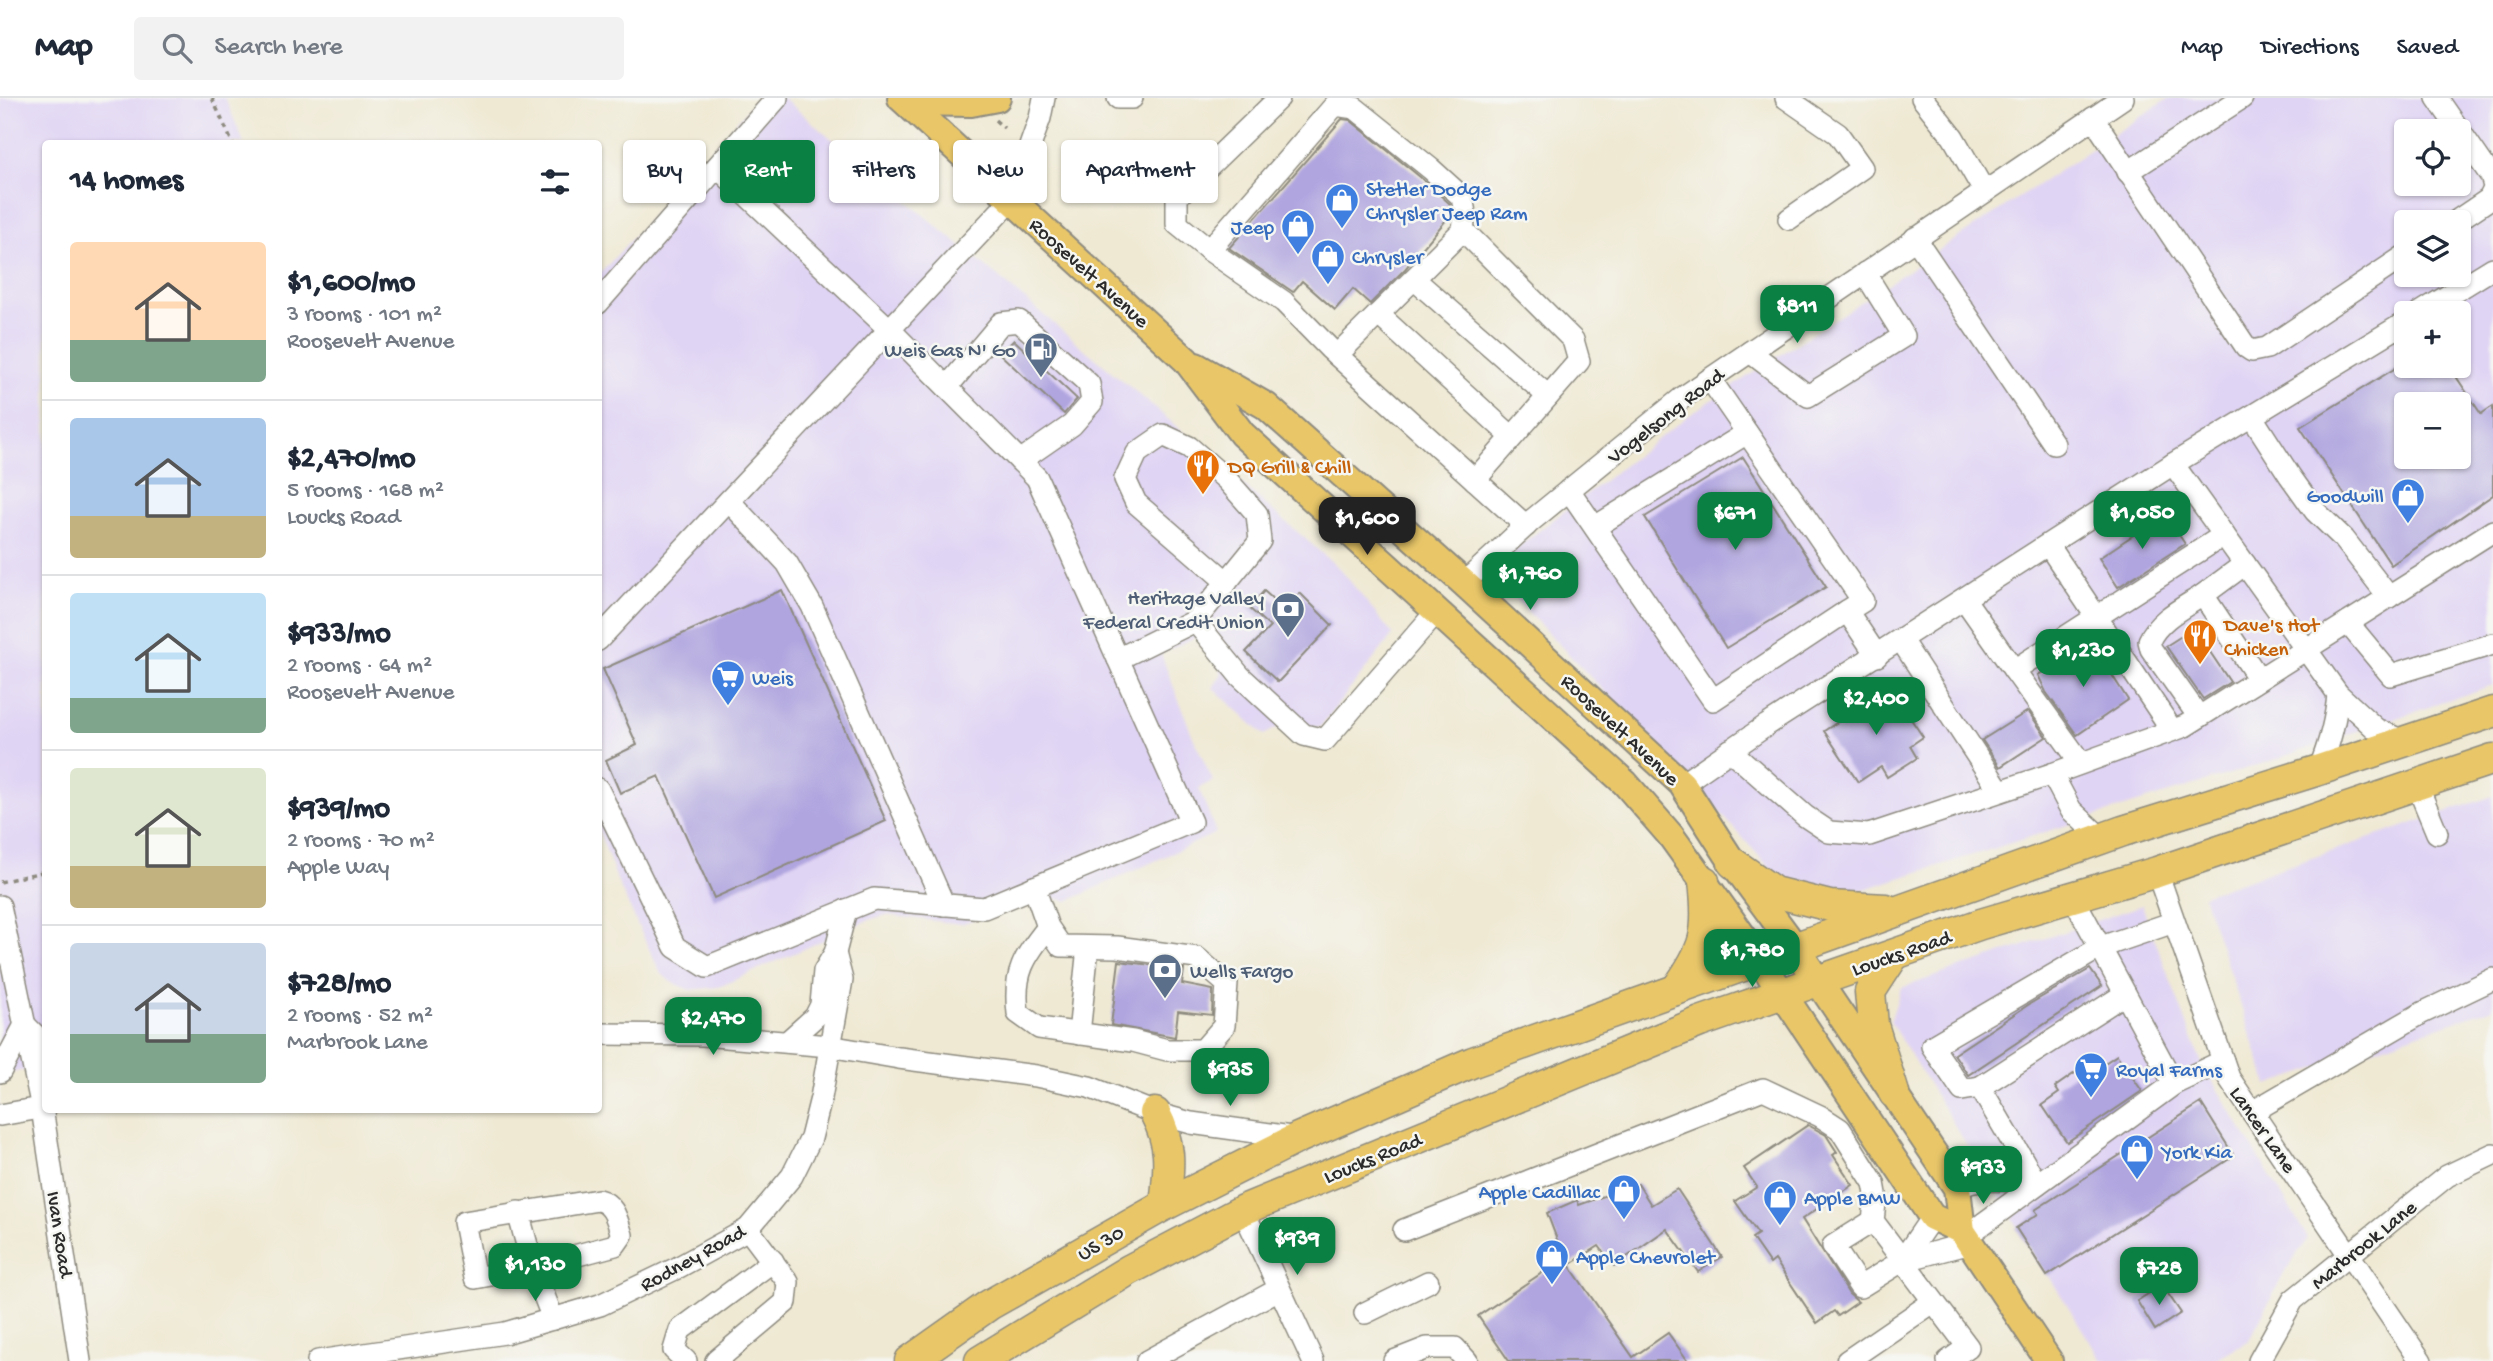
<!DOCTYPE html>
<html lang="en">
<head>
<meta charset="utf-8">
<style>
  :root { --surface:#fff; --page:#f2f2f3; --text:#1f2937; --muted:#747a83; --line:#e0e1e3; --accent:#0b8043 }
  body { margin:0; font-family:"Gochi Hand",sans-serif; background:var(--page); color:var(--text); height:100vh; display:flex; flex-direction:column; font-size:26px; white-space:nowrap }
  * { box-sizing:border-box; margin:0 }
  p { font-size:23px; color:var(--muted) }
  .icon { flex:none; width:38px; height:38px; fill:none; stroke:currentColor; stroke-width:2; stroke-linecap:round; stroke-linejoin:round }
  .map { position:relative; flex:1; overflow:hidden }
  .drawer { position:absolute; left:42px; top:42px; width:560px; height:973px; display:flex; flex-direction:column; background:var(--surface); border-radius:7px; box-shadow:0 2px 5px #0004 }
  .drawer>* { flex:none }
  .banner { position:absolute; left:623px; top:42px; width:665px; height:63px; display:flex; gap:14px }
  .controls { position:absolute; left:2394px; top:21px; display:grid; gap:14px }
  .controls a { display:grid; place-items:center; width:77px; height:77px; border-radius:7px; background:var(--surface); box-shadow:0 2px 5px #0004; font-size:35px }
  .price { position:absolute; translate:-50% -60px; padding:0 16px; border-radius:14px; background:var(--accent); color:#fff; font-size:23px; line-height:46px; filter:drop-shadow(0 2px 4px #0008) }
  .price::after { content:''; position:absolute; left:50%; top:42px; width:21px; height:16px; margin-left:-10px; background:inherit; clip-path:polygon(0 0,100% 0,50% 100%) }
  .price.selected { background:#222; color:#fff }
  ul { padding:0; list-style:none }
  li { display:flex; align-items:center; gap:21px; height:175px; padding:0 28px }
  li+li { border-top:2px solid var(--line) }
  li span { display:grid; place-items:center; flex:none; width:196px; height:140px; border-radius:7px; color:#555 }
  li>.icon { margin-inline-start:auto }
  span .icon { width:84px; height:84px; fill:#fffc; stroke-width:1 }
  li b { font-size:30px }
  h2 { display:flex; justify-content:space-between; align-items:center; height:84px; padding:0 28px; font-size:30px }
  .tag { padding:0 24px; border-radius:7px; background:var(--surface); box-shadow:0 2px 5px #0004; font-size:24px; line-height:63px }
  .tag.selected { background:var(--accent); color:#fff }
  header { display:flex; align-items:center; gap:42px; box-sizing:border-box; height:98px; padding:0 35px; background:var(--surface); border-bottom:2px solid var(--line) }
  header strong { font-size:33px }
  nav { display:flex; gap:38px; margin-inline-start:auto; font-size:24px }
  .search { width:490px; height:63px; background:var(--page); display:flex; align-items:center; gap:18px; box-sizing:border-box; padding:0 24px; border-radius:7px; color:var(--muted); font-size:26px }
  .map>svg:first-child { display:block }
  .built { fill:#e0d4f4; fill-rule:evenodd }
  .building { fill:#b0a5df; fill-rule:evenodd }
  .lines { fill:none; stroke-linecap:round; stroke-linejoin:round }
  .minor-casing { stroke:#8d8a7f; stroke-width:24 }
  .major-casing { stroke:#8d8a7f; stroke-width:30 }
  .highway-casing { stroke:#8d8a7f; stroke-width:33 }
  .path { stroke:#8d8a7f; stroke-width:3.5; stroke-dasharray:5 5; stroke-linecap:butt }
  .minor { stroke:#fff; stroke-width:21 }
  .major { stroke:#e9c769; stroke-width:26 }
  .highway { stroke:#e9c769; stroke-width:30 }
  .labels { text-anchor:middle; stroke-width:5; stroke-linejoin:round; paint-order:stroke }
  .shop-label { font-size:21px; fill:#366cbe; stroke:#f6f6f2; text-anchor:start }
  .street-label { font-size:21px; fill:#2b2b2b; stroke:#f6f6f2 }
  .service-label { font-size:21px; fill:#4e5e75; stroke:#f6f6f2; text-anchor:end }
  .food-label { font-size:21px; fill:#c56008; stroke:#f6f6f2; text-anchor:start }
</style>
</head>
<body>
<header>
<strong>Map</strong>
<div class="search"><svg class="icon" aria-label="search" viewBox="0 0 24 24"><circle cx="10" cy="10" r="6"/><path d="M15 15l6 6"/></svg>Search here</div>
<nav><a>Map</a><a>Directions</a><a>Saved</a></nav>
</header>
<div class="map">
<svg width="2493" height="1263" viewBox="0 0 2493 1263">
  <rect width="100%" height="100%" fill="#f6f6f2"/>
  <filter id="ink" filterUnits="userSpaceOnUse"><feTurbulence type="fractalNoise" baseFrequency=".0143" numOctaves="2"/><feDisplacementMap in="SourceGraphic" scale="14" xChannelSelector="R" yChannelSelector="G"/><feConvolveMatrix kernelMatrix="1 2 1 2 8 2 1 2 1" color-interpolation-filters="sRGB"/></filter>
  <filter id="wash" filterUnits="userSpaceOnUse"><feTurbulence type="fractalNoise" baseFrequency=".00686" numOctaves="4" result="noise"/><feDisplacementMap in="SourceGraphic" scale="28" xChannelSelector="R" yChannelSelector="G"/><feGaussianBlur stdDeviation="1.57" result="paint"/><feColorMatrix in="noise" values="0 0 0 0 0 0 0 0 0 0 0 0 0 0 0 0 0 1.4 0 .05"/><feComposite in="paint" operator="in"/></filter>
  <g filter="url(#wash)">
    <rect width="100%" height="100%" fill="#efe9d3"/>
    <g class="built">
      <path d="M0,0h225l19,45 -198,1v923l-46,7z"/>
      <path d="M758,0h25l371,309 187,163 52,65 -73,92 -40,-1 -16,9 -51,-47 9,-15 -9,-17 -15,-20 -37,18 32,83 20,44 -14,7 17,45 -148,68 -14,-3 -34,6 -59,20 -75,-9 -18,5 -149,67 -29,3 -19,-8 -11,-10 -41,-87 -20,-53v-557z"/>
      <path d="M2169,0h324v587l-216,74 -425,134 -75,-17 -68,-76 -211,-219 7,-24 183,-141zM2406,33h53v53h-53zM2406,124h53v53h-53zM2406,215h53v53h-53zM2406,306h53v53h-53z"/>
      <path d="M2493,698v212l-225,77 -65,-190z"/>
      <path d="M2142,807l60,159 106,174 -22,32 -37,70 -37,21h-110l-212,-339 11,-34z"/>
    </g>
    <g id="blocks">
      <g class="building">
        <path d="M1342,21l8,1 70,57 30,27 2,9 -47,56 -35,35 -17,-15 -18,21 -33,-29 -9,11 -64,-44z"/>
        <path d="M1014,242l63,59 -13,15 -64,-60z"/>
        <path d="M2399,268h50l32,48 12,-8v89l-102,70 -91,-138zM2406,306h53v53h-53z"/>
        <path d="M1743,359l83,130 -100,61 -81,-131z"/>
        <path d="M2165,416l20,30 -67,43 -19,-29z"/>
        <path d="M782,492l104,231 -172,77 -55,-122 -39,17 -14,-33 31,-15 -34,-76z"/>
        <path d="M1264,493l20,18 16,-16 32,32 -54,57 -32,-30 24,-25 -21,-19z"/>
        <path d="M2194,530l36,54 -27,17 -37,-53z"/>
        <path d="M2092,546l36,56 -51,35 -31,-43 -8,-17z"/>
        <path d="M1890,590l33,49 -13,9 7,12 -30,19 -6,-10 -23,15 -34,-51z"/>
        <path d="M2028,613l18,26 -46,30 -18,-27z"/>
        <path d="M1119,863l65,8 -2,15 31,6 -1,25 -34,-4 -3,26 -64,-12z"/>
        <path d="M2090,871l12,17 -134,89 -14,-21 74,-49z"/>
        <path d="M2117,957l25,36 -75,51 -25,-37 17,-12 -4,-6 30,-21 5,7z"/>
        <path d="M2201,1005l33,53 -187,120 -31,-48 22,-14 -3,-4z"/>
        <path d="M1808,1027l18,10 11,17 -4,3 20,30 -51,34 47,75 9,8 -20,14 -4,-5 -17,12 -42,-63 -5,4 -18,-26 6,-4 -23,-33 22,-14 -13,-19z"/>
        <path d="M1638,1086l13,21 26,-16 45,68 -24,15 -31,-43 -53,37 -15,-20 -30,19 64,92 35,-24 20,28h-179l-31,-45 86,-58 -17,-45 30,-13 2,5z"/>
        <path d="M2162,1187l19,28 -26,17 -18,-29z"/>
      </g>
    </g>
  </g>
  <g filter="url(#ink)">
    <use href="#blocks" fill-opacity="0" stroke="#8d8a7f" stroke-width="2"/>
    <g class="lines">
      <g class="minor-casing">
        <g id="minor">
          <path d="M1118,0h14"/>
          <path d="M1279,0l-102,99v27l32,26 75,52 46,47 196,177"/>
          <path d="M1786,0l52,36 24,34 -73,51"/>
          <path d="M1922,0l31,39 31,54"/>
          <path d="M2437,0l54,78 2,7"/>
          <path d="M2093,20l153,229 6,4 15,-3 139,-93"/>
          <path d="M2128,74l114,-74"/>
          <path d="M2455,124l34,-23 4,-8"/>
          <path d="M1915,140l139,206"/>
          <path d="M1209,152l126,-145 20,3 76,61 31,28 3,16 -2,17 110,110 6,21 -104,119"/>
          <path d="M1414,181l134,117"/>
          <path d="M598,205l179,-205"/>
          <path d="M2420,215l73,-45"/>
          <path d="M1378,216l134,123"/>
          <path d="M1750,254l58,44 96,-60 -39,-63"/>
          <path d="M1337,257l126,-125"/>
          <path d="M1710,281l153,222 -16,10"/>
          <path d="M947,289l54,-64 18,-2 70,63 3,18 -20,23 -52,36"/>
          <path d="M2252,319l38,59 25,35 29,28 45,58"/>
          <path d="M2173,366l165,230 38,35 29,13"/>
          <path d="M1569,392l144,210 134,-89 30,45"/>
          <path d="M729,403l58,62 25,43 132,299"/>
          <path d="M1595,429l152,-94"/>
          <path d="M2049,448l123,184"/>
          <path d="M2245,466l-42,31 56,84"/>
          <path d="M1464,485l67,-62 151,-123 441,-300"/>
          <path d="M1965,502l49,70 210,-135"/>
          <path d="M1195,523l65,-80 -3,-27 -30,-34 -38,-33 -26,-12 -26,18 -12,26 11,24 91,79"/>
          <path d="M2348,525l43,52 102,-31"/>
          <path d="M598,542l413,-440 29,-82 4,-20"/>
          <path d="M1901,542l99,151"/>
          <path d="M1118,561l77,-38 45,55 64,59 21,5 112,-129"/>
          <path d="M2014,572l67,93"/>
          <path d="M2199,619l-48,-68 -2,-8c10,-22 34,-33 54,-46"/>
          <path d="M1730,652l75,66 24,16 40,3 183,-61 133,-48 308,-195"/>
          <path d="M2319,672c10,-25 17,-49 19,-76"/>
          <path d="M2052,676l19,36 31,29"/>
          <path d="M1682,686l85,-59 406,-261 233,-142"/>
          <path d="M2417,687l20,48"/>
          <path d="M598,691l77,158 32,20 167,-68 110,9 207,-86 -154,-344 -147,-148 -173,-163"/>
          <path d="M2157,774l72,206 192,283"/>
          <path d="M1034,789l14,40 13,19 56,1 80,11 30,26 -3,42 -21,24h-36l-34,-9 -94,-13 -21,-15c-5,-41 6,-55 30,-86"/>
          <path d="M0,808l42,202 38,253"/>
          <path d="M598,936l105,1 126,11 70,12 137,18 53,11 66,26 36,10 107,15"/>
          <path d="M1079,936l9,-87"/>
          <path d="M787,944l28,-25 6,-12 3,-34 11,-18 11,-43"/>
          <path d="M0,974l25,-47 21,21"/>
          <path d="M2174,986l49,-23"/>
          <path d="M1980,989l-18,3 -30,-44 169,-99 73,-25"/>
          <path d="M2252,1014l170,-99 71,-34"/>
          <path d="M0,1017l46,-8"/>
          <path d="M2037,1086l-57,-97 145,-93"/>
          <path d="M1957,1090c22,-12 55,-7 79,-6"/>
          <path d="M598,1102c17,4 19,21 24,35l-7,10 -82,22 -58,11 -11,-56z"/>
          <path d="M1243,1112l70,151"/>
          <path d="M518,1114l15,55 20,52"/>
          <path d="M1873,1123l-40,25 27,41 42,-26 68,-18"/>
          <path d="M1404,1132l359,-141 57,27 20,13 34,54 2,11 -3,27 95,126 -20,14"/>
          <path d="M1965,1139l209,-153 -101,-187"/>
          <path d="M1902,1163l30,-44"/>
          <path d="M1365,1215l63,-31"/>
          <path d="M318,1263l187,-28 95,-28 77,-37 71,-39 44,-53 19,-38 10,-40 21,-118 -7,-27"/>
          <path d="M686,1263l-12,-11 6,-20 93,-69"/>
          <path d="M716,1263l70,-59 2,-20 -40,-53"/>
          <path d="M1147,1263l132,-72"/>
          <path d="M1394,1263l33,-13h28l12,13"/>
          <path d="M1847,1263l86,-59"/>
          <path d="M2259,1263l34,-61 154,-124 46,-22"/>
        </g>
      </g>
      <g class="major-casing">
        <g id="major">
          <path d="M901,0l285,262 56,74 383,349 46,53 89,124 172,257 30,14"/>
          <path d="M906,4l65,1 26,-5"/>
          <path d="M1196,268l70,40 198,177 218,201 51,79 62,84 162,241 5,43 87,130"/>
        </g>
      </g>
      <g class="highway-casing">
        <g id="highway">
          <path d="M1733,765l41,29 56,14 56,3"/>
          <path d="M1676,892c30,-42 34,-57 28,-109"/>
          <path d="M1894,995l-21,-68 -3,-33 24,-37"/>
          <path d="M1155,1015c18,34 14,55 10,92"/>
          <path d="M910,1263l79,-56 176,-100 133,-67 175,-76 650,-231 196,-61 174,-58"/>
          <path d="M980,1263l149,-91 114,-60 457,-188 281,-98 176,-52 336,-113"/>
        </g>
      </g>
      <g class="path">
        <path d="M212,0l21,46"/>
        <path d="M995,22l9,8"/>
        <path d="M0,784l46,-11"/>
      </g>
      <use href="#minor" class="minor"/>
      <use href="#major" class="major"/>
      <use href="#highway" class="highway"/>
    </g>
  </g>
  <defs>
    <g id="shop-pin" transform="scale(1.75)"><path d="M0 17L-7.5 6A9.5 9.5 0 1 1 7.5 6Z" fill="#3f7fe0" stroke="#f6f6f2"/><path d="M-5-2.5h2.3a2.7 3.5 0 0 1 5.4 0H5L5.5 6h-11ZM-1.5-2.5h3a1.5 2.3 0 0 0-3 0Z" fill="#fff"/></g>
    <g id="fuel-pin" transform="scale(1.75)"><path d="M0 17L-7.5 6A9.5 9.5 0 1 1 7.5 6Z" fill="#5c6f8a" stroke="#f6f6f2"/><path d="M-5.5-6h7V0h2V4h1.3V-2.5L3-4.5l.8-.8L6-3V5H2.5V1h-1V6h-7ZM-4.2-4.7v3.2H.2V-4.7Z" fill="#fff"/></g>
    <g id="restaurant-pin" transform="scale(1.75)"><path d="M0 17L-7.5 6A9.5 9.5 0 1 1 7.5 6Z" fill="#e8710a" stroke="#f6f6f2"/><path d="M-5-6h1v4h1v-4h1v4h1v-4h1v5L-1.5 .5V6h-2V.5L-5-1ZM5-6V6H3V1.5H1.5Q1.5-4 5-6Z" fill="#fff"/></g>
    <g id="bank-pin" transform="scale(1.75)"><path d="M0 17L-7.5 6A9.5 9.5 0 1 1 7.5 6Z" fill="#5c6f8a" stroke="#f6f6f2"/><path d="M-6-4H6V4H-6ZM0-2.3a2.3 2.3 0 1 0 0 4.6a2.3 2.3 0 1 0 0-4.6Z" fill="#fff"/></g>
    <g id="supermarket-pin" transform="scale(1.75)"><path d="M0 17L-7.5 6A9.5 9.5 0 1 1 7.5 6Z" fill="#3f7fe0" stroke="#f6f6f2"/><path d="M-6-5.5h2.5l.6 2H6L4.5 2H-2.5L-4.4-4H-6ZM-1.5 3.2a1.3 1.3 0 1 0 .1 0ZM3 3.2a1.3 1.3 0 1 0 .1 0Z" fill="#fff"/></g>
  </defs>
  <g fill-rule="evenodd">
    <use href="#shop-pin" x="1342" y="102"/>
    <use href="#shop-pin" x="1298" y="128"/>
    <use href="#shop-pin" x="1328" y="158"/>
    <use href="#fuel-pin" x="1041" y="251"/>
    <use href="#restaurant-pin" x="1203" y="368"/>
    <use href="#shop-pin" x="2408" y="397"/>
    <use href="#bank-pin" x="1288" y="511"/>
    <use href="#restaurant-pin" x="2200" y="538"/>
    <use href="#supermarket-pin" x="728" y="579"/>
    <use href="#bank-pin" x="1165" y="872"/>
    <use href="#supermarket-pin" x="2091" y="971"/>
    <use href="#shop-pin" x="2137" y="1053"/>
    <use href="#shop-pin" x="1624" y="1093"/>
    <use href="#shop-pin" x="1780" y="1099"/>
    <use href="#shop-pin" x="1552" y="1158"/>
  </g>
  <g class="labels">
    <g class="shop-label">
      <text x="1366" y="97">Stetler Dodge<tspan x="1366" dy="24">Chrysler Jeep Ram</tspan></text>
      <text x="1274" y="135" text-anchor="end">Jeep</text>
      <text x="1352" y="165">Chrysler</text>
      <text x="2384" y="404" text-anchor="end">Goodwill</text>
      <text x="752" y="586">Weis</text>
      <text x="2116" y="978">Royal Farms</text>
      <text x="2162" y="1060">York Kia</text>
      <text x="1600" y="1100" text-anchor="end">Apple Cadillac</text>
      <text x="1804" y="1106">Apple BMW</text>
      <text x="1576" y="1165">Apple Chevrolet</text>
    </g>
    <g class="street-label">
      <text transform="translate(1090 174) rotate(42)" y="7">Roosevelt Avenue</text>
      <text transform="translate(1665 317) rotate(-38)" y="7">Vogelsong Road</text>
      <text transform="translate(1621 631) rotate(43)" y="7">Roosevelt Avenue</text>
      <text transform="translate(1901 854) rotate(-19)" y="7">Loucks Road</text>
      <text transform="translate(2264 1031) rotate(55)" y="7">Lancer Lane</text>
      <text transform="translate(1372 1059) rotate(-22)" y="7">Loucks Road</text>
      <text transform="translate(61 1136) rotate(81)" y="7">Ivan Road</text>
      <text transform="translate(1100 1144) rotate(-30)" y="7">US 30</text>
      <text transform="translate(2363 1146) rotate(-39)" y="7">Marbrook Lane</text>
      <text transform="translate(692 1159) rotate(-29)" y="7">Rodney Road</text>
    </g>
    <g class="service-label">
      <text x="1016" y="258">Weis Gas N' Go</text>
      <text x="1264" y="506">Heritage Valley<tspan x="1264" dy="24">Federal Credit Union</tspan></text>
      <text x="1190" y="879" text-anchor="start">Wells Fargo</text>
    </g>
    <g class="food-label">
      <text x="1228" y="375">DQ Grill &amp; Chill</text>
      <text x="2224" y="533">Dave's Hot<tspan x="2224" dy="24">Chicken</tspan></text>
    </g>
  </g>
</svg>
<div class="controls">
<a><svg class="icon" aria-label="locate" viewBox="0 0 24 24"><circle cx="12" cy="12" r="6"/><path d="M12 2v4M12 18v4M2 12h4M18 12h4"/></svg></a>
<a><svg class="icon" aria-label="layers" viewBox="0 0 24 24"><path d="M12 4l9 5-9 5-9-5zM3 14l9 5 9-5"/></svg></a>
<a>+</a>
<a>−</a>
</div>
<b class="price" style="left:1797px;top:247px">$811</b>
<b class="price" style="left:2142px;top:453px">$1,050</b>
<b class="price" style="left:1735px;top:454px">$671</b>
<b class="price selected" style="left:1367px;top:459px">$1,600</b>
<b class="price" style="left:1530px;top:514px">$1,760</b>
<b class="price" style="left:2083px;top:591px">$1,230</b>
<b class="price" style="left:1876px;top:639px">$2,400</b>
<b class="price" style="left:1752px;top:891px">$1,780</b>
<b class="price" style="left:713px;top:959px">$2,470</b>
<b class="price" style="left:1230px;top:1010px">$935</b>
<b class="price" style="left:1983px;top:1108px">$933</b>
<b class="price" style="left:1297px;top:1179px">$939</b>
<b class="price" style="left:535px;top:1205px">$1,130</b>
<b class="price" style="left:2159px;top:1209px">$728</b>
<div class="banner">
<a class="tag">Buy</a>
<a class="tag selected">Rent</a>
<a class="tag">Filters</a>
<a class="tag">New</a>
<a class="tag">Apartment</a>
</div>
<section class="drawer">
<h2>14 homes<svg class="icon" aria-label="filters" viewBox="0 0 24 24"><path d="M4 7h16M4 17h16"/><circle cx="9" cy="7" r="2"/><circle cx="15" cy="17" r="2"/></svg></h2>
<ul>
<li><span style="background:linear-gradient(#ffd9b3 70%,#7fa58c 0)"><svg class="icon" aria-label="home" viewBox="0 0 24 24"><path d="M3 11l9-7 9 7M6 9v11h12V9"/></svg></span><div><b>$1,600/mo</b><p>3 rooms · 101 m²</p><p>Roosevelt Avenue</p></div></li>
<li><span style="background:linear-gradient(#a9c7e8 70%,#c2b280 0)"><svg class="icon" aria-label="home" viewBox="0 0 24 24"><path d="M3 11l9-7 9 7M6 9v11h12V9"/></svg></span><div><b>$2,470/mo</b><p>5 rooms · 168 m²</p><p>Loucks Road</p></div></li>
<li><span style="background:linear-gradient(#bfe0f5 75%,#7fa58c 0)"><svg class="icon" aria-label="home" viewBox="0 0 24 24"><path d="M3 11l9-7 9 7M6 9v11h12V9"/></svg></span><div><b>$933/mo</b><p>2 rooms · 64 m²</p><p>Roosevelt Avenue</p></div></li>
<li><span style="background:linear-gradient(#dfe7d0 70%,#c2b280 0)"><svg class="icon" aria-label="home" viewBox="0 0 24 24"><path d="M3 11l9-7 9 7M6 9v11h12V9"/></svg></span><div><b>$939/mo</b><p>2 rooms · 70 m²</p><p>Apple Way</p></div></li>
<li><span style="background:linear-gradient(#c9d6e8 65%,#7fa58c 0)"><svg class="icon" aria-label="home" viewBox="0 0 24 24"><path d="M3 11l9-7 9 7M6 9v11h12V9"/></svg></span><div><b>$728/mo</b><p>2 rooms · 52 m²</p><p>Marbrook Lane</p></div></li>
</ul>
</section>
</div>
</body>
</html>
